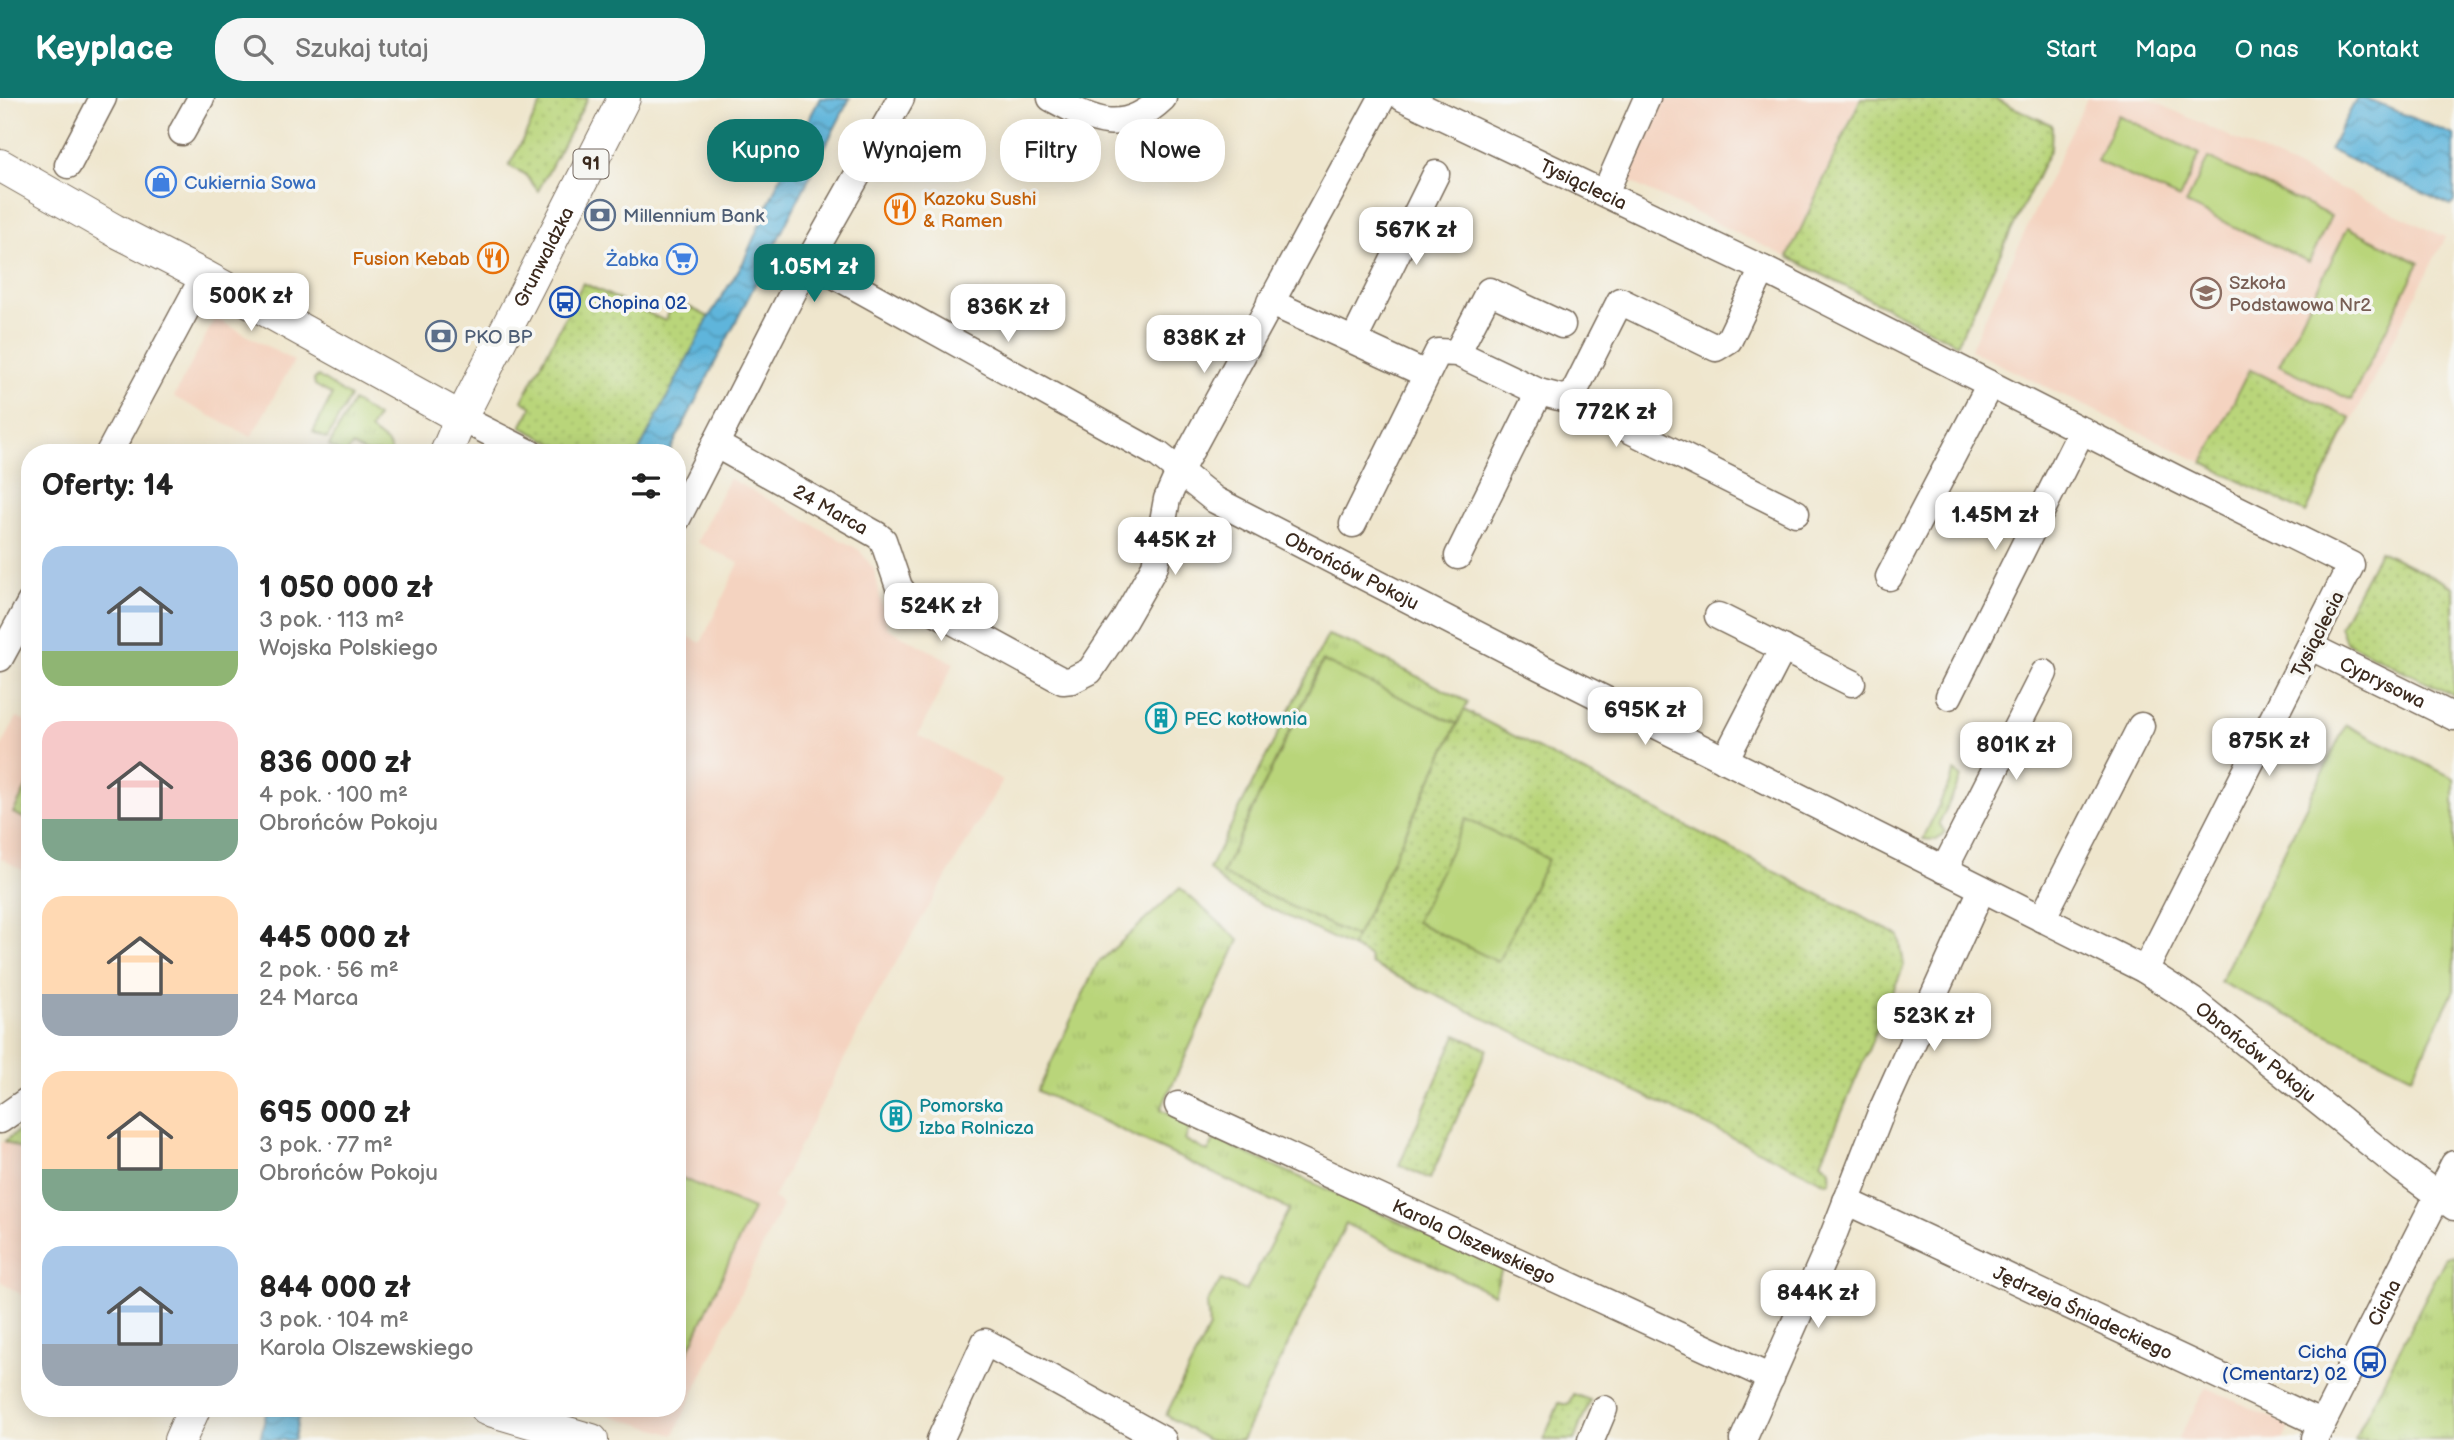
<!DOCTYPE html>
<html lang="pl">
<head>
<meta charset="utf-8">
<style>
  :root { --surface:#fff; --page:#f6f6f6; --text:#222; --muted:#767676; --accent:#0f766e }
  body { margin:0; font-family:"Balsamiq Sans",sans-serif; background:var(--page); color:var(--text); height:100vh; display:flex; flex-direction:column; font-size:26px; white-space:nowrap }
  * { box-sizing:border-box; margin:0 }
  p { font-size:23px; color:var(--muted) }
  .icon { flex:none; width:38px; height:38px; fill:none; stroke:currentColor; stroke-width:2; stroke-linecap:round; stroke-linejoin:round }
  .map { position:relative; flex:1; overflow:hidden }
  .panel { position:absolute; left:21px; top:346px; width:665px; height:973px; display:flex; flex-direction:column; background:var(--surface); border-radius:28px; box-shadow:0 4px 18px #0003 }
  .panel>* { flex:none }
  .hud { position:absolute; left:707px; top:21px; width:665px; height:63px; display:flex; gap:14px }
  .price { position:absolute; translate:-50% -60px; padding:0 16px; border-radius:14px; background:#fff; color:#222; font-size:23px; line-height:46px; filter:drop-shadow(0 2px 4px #0008) }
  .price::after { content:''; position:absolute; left:50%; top:42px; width:21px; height:16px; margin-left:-10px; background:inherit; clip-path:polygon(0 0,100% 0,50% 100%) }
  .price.on { background:var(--accent); color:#fff }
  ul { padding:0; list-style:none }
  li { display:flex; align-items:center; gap:21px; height:175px; padding:0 21px }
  li span { display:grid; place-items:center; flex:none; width:196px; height:140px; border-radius:21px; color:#555 }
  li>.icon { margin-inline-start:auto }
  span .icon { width:84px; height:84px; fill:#fffc; stroke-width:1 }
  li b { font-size:30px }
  h2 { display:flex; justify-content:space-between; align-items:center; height:84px; padding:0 21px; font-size:30px }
  .pill { padding:0 24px; border-radius:28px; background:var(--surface); box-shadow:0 4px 18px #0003; font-size:24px; line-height:63px }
  .pill.on { background:var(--accent); color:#fff }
  header { display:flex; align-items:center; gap:42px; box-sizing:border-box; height:98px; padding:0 35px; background:var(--accent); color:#fff }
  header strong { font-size:33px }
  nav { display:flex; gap:38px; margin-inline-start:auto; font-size:24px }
  .search { width:490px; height:63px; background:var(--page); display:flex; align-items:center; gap:18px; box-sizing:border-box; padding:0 24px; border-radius:28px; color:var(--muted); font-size:26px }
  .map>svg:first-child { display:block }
  .built { fill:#f4d3c0 }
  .grass { fill:url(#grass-tufts); stroke:#7a804c; stroke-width:2 }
  .park { fill:url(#park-dots); stroke:#7a804c; stroke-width:2 }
  .pitch { fill:#b9d57a; stroke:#7a804c; stroke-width:2 }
  .water { fill:url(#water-waves); stroke:#4c707c; stroke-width:2 }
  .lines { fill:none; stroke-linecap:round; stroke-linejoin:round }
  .minor-casing { stroke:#7a6c5b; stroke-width:29 }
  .major-casing { stroke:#7a6c5b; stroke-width:34 }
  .minor { stroke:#fff; stroke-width:26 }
  .major { stroke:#fff; stroke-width:32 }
  .labels { text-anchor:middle; stroke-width:7; stroke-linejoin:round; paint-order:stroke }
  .shield { fill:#f6f6f2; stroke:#73675e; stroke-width:2 }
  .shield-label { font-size:18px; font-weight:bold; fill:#3b2a1e }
  .shop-label { font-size:19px; fill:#366cbe; stroke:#f6f6f2; text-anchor:start }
  .street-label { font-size:19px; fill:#3b2a1e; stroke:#f6f6f2 }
  .food-label { font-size:19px; fill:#c56008; stroke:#f6f6f2; text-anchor:start }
  .service-label { font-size:19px; fill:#4e5e75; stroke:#f6f6f2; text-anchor:start }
  .education-label { font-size:19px; fill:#785e54; stroke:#f6f6f2; text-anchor:start }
  .transit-label { font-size:19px; fill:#164399; stroke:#f6f6f2; text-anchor:start }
  .culture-label { font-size:19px; fill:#0d838f; stroke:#f6f6f2; text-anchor:start }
</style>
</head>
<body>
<header>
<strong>Keyplace</strong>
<div class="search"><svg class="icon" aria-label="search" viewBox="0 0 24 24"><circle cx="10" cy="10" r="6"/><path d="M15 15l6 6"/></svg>Szukaj tutaj</div>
<nav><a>Start</a><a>Mapa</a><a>O nas</a><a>Kontakt</a></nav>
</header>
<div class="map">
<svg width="2454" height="1342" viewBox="0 0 2454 1342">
  <defs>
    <pattern id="grass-tufts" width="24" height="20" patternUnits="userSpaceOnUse" patternTransform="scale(1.75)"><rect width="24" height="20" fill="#b9d57a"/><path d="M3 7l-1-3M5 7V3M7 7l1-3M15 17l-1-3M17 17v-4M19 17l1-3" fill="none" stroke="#a0b769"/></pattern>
    <pattern id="park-dots" width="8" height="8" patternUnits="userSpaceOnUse" patternTransform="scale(1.75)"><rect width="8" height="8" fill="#b9d57a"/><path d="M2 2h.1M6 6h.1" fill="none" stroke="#a0b769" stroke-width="1.8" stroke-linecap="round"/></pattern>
    <pattern id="water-waves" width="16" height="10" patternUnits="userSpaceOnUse" patternTransform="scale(1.75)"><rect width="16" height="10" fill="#5eb5db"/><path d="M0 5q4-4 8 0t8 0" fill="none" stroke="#4f93b1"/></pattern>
  </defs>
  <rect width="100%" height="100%" fill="#f6f6f2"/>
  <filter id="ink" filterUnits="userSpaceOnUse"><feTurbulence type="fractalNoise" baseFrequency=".0143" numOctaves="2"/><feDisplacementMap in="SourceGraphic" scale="14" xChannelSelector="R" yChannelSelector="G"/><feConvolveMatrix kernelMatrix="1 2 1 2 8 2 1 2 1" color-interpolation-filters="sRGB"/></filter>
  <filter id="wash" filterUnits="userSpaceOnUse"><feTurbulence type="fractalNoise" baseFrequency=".00686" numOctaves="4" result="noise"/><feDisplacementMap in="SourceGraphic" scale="28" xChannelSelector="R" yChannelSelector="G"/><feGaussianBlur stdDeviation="1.57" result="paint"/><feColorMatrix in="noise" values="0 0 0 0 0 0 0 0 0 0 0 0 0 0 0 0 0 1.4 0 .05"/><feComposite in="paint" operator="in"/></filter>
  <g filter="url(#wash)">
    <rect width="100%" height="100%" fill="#efe6cd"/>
    <g class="built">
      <path d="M1659,0h200l-72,159 -163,-78z"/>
      <path d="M2087,0h60l298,139 -139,276 -336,-163z"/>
      <path d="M215,220l79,43 -43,76 -77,-40z"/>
      <path d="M729,380l130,72 15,19 13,59 67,35 -36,72 85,45 -127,217 -103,201 9,7 -108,230 -84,-26h87v-778l24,12 38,-80 -42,-21z"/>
      <path d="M17,619l13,6v151l-30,-16v-109z"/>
      <path d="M4,1043l26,13v146l-30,-19v-137z"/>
      <path d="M2206,1289l84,40 -7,13h-105z"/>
    </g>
    <g class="grass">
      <path d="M318,278l32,21 -23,42 -14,-7 19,-37 -17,-10 -1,-5z"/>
      <path d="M353,303l24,16 -7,13 18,14 4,9h-26l-14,-7 -5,7h-5l-13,-7z"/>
      <path d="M1328,537l27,10 113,57 -11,22 -135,-62 -100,212 134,63 -5,10 -123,-59 -19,-19z"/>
      <path d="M1955,673l6,7 -22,46 6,8 -8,8 -14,-1z"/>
      <path d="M1180,790l59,52 -78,169 30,15 -6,16 23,12 7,-13 287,129 -8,26 -148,-70 -104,216h-34l-42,-25 43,-87 -2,-25 14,-23 25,11 43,-82 -251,-118 59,-127z"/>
      <path d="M30,1024v32l-25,-13z"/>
      <path d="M2454,1157v185h-100l92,-183z"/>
    </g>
    <g class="park">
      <path d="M544,0h44l-50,93 -13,-17 -16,-8z"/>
      <path d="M1861,0h132l59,27 -1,23 -94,196 -169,-87z"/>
      <path d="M583,185l82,38 10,-21 34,17 -71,136h-66l-51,-26 11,-20 -10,-6z"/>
      <path d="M2250,271l101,50 -45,94 -103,-50z"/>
      <path d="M2380,453l74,36v109l-108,-54 -6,-16z"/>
      <path d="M1464,612l435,226 5,29 -83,197c10,6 10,8 9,20l-4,1 -455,-219 -2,-8 -18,-9z"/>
      <path d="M30,682v41l-17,-8z"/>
      <path d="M1456,937l31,14 -57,130 -31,-14z"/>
      <path d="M1573,1296l17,6 -16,40h-31l16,-37 9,2z"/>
    </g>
    <g class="pitch">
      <path d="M2118,17l82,39 -21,45 -82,-38z"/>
      <path d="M2208,60l123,58 -22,46 -123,-58z"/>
      <path d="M2348,129l71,36 -68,137 -72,-35z"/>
      <path d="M1323,563l134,63 -101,213 -134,-63z"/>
      <path d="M2346,627l108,53v212l-42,86 -192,-94z"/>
      <path d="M1466,721l82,40 -50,103 -82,-40z"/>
      <path d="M677,1078l76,33 -76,167z"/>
    </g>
    <g class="water">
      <path d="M820,0h30l-181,355h-31l71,-136 34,-54 44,-102z"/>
      <path d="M2357,0h7l90,37v67l-3,4 -122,-56z"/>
      <path d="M267,1311h33l-6,31h-34z"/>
    </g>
  </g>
  <g filter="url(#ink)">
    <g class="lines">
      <g class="minor-casing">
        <g id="minor">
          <path d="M1051,0c43,23 71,39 112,0"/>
          <path id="s1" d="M1403,0l360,171 418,212 170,84 -206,405"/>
          <path d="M182,34l19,-34"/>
          <path d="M68,67l35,-67"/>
          <path d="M1605,95l42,-95"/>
          <path id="s2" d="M809,163l350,194 56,45 327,168 603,302 48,31 209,168 52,38"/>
          <path d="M1270,204l156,72"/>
          <path d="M1354,242l82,-166"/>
          <path d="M1457,255l32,-62 73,34"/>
          <path d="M1570,302l50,-99 96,47 13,-8 34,-71"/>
          <path d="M461,320l69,35"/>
          <path id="s3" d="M715,346l162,91 6,5 16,47 6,8 152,83 6,3 9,-1 18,-9 34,-51 31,-54 12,-67 13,-29 202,-372"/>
          <path d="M109,355l95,-177"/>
          <path d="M677,421l132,-258 92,-163"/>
          <path d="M1353,426l85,-172 19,1 82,39 31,8 226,113"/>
          <path d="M1458,458l81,-164"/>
          <path d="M1889,479l101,-193"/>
          <path d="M1718,518l134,67"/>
          <path id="s4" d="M2311,549l143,70"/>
          <path d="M0,560l30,-55"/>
          <path d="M1949,598l133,-266"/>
          <path d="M1725,662l58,-112"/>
          <path d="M1944,772l100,-197"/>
          <path d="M2042,821l99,-193"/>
          <path id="s5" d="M1178,1007l593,273"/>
          <path d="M0,1022l30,-21"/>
          <path id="s6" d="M1846,1103l476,223"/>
          <path id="s7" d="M2315,1340l139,-274"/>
          <path d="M940,1342l45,-98 178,98"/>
          <path d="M1591,1342l13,-31"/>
          <path d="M1743,1342l88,-199 51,-131 100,-221"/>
        </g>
      </g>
      <g class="major-casing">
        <g id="major">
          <path d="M0,67l114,65 90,46 257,142"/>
          <path id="s8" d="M446,355l15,-35 163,-320"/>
          <path d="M486,1311l106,31"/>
          <path d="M180,1342l14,-31"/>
        </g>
      </g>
      <use href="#minor" class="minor"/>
      <use href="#major" class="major"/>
    </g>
  </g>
  <defs>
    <g id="shop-ring" transform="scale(1.575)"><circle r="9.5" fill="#f6f6f2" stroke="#3f7fe0" stroke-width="1.5"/><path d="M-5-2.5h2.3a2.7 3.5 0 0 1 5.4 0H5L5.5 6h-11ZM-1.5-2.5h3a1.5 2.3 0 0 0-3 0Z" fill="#3f7fe0"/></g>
    <g id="restaurant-ring" transform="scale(1.575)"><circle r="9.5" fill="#f6f6f2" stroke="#e8710a" stroke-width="1.5"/><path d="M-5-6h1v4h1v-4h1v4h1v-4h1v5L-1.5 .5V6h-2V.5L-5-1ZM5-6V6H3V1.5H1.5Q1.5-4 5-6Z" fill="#e8710a"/></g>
    <g id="bank-ring" transform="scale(1.575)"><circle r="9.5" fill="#f6f6f2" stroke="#5c6f8a" stroke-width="1.5"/><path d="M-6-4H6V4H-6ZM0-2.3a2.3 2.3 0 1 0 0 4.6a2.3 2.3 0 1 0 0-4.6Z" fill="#5c6f8a"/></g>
    <g id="supermarket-ring" transform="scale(1.575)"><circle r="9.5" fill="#f6f6f2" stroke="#3f7fe0" stroke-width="1.5"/><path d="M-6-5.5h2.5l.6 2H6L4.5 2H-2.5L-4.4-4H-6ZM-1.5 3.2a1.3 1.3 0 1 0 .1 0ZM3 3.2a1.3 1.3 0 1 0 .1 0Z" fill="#3f7fe0"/></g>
    <g id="school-ring" transform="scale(1.575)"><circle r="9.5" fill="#f6f6f2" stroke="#8d6e63" stroke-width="1.5"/><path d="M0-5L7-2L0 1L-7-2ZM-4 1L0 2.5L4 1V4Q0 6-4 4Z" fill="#8d6e63"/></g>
    <g id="bus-ring" transform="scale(1.575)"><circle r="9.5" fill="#f6f6f2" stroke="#1a4fb4" stroke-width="1.5"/><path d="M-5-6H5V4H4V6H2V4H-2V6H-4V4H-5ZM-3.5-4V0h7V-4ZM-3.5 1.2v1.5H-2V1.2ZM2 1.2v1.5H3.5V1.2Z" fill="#1a4fb4"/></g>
    <g id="building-ring" transform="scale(1.575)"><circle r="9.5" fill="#f6f6f2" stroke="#0f9aa8" stroke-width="1.5"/><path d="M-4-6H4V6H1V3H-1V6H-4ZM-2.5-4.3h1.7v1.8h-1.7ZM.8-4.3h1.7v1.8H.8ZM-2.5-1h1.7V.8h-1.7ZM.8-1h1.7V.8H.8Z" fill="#0f9aa8"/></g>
  </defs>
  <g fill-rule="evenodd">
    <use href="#shop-ring" x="161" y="84"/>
    <use href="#restaurant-ring" x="900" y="111"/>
    <use href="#bank-ring" x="600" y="117"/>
    <use href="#restaurant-ring" x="493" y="160"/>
    <use href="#supermarket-ring" x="682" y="161"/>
    <use href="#school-ring" x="2206" y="195"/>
    <use href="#bus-ring" x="565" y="204"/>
    <use href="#bank-ring" x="441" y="238"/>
    <use href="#building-ring" x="1161" y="620"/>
    <use href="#building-ring" x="896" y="1018"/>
    <use href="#bus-ring" x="2370" y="1264"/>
  </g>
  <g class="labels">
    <rect class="shield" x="573.5" y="51.5" width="35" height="29" rx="5"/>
    <g class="shield-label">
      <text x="591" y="72">91</text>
    </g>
    <g class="shop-label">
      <text x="184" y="91">Cukiernia Sowa</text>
      <text x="659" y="168" text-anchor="end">Żabka</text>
    </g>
    <g class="street-label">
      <text dy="7" stroke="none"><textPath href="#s1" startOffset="200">Tysiąclecia</textPath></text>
      <text dy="7" stroke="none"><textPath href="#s8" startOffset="219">Grunwaldzka</textPath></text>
      <text dy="7" stroke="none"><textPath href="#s3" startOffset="133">24 Marca</textPath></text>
      <text dy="7" stroke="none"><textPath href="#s2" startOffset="626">Obrońców Pokoju</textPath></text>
      <text transform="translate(2317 536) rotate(-63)" y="7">Tysiąclecia</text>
      <text dy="7" stroke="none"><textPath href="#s4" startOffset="80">Cyprysowa</textPath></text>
      <text dy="7" stroke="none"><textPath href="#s2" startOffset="1652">Obrońców Pokoju</textPath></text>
      <text dy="7" stroke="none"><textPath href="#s5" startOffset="326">Karola Olszewskiego</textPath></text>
      <text dy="7" stroke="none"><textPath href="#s7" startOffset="152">Cicha</textPath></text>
      <text dy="7" stroke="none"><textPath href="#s6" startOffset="262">Jędrzeja Śniadeckiego</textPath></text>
    </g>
    <g class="food-label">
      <text x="923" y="107">Kazoku Sushi<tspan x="923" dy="22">&amp; Ramen</tspan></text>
      <text x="470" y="167" text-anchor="end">Fusion Kebab</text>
    </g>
    <g class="service-label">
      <text x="623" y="124">Millennium Bank</text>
      <text x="464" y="245">PKO BP</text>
    </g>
    <g class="education-label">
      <text x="2229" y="191">Szkoła<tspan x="2229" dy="22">Podstawowa Nr2</tspan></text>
    </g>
    <g class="transit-label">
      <text x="588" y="211">Chopina 02</text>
      <text x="2347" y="1260" text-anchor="end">Cicha<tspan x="2347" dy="22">(Cmentarz) 02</tspan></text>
    </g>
    <g class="culture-label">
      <text x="1184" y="627">PEC kotłownia</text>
      <text x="919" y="1014">Pomorska<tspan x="919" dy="22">Izba Rolnicza</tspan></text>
    </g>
  </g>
</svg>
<b class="price" style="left:1416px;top:169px">567K zł</b>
<b class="price on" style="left:814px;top:206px">1.05M zł</b>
<b class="price" style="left:251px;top:235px">500K zł</b>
<b class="price" style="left:1008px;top:246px">836K zł</b>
<b class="price" style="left:1204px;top:277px">838K zł</b>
<b class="price" style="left:1616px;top:351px">772K zł</b>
<b class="price" style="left:1995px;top:454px">1.45M zł</b>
<b class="price" style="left:1175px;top:479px">445K zł</b>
<b class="price" style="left:941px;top:545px">524K zł</b>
<b class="price" style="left:1645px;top:649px">695K zł</b>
<b class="price" style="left:2269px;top:680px">875K zł</b>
<b class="price" style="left:2016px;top:684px">801K zł</b>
<b class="price" style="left:1934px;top:955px">523K zł</b>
<b class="price" style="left:1818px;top:1232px">844K zł</b>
<div class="hud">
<a class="pill on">Kupno</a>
<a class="pill">Wynajem</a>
<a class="pill">Filtry</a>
<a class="pill">Nowe</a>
</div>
<section class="panel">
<h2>Oferty: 14<svg class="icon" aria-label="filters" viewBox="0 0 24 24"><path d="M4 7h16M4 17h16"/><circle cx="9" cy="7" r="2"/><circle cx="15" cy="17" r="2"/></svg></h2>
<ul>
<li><span style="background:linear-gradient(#a9c7e8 75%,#8fb573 0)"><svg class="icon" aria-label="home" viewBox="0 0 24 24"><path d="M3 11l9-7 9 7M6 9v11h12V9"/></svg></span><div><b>1 050 000 zł</b><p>3 pok. · 113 m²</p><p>Wojska Polskiego</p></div></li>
<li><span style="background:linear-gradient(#f6c9c9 70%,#7fa58c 0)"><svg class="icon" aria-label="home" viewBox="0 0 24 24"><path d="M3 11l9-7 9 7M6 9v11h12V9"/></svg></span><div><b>836 000 zł</b><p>4 pok. · 100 m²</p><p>Obrońców Pokoju</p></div></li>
<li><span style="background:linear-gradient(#ffd9b3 70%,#9aa5b1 0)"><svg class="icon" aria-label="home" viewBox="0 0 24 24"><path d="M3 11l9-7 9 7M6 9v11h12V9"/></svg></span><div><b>445 000 zł</b><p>2 pok. · 56 m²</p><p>24 Marca</p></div></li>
<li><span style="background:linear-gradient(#ffd9b3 70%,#7fa58c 0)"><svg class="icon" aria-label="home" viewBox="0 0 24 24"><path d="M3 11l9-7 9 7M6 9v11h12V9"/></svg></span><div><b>695 000 zł</b><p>3 pok. · 77 m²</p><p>Obrońców Pokoju</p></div></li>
<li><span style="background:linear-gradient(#a9c7e8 70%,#9aa5b1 0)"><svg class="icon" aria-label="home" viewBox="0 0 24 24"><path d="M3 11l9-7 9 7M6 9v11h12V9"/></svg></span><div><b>844 000 zł</b><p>3 pok. · 104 m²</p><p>Karola Olszewskiego</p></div></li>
</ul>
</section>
</div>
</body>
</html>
